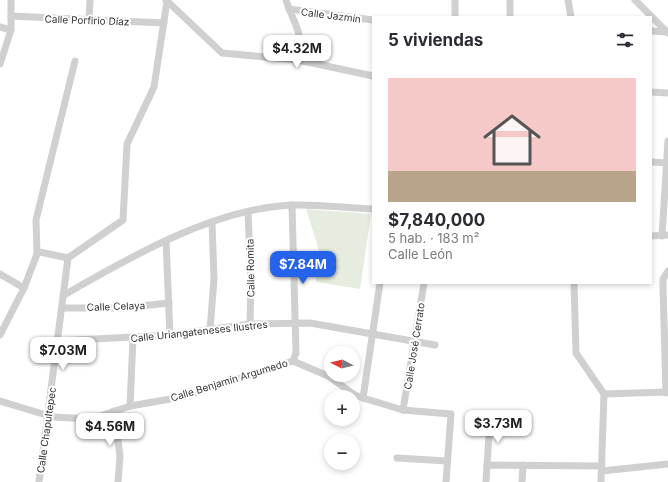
<!DOCTYPE html>
<html lang="es">
<head>
<meta charset="utf-8">
<style>
  :root { --surface:#fff; --page:#f2f2f3; --text:#2b2b33; --muted:#7c7c81; --line:#e1e1e2; --accent:#2563eb }
  body { margin:0; font-family:Inter,sans-serif; background:var(--page); color:var(--text); height:100vh; display:flex; flex-direction:column; font-size:15px; white-space:nowrap }
  * { box-sizing:border-box; margin:0 }
  p { font-size:13px; color:var(--muted) }
  .icon { flex:none; width:22px; height:22px; fill:none; stroke:currentColor; stroke-width:2; stroke-linecap:round; stroke-linejoin:round }
  .map { position:relative; flex:1; overflow:hidden }
  .details { position:absolute; left:372px; top:16px; width:280px; height:268px; display:flex; flex-direction:column; background:var(--surface); border-radius:0px; box-shadow:0 2px 6px #0003 }
  .details>* { flex:none }
  .needle { width:26px; rotate:277deg }
  .buttons { position:absolute; left:324px; top:346px; display:grid; gap:8px }
  .buttons a { display:grid; place-items:center; width:36px; height:36px; border-radius:50%; background:var(--surface); box-shadow:0 2px 6px #0003; font-size:20px }
  .price { position:absolute; translate:-50% -34px; padding:0 9px; border-radius:8px; background:#fff; color:#222; font-size:13px; line-height:26px; filter:drop-shadow(0 1px 2px #0008) }
  .price::after { content:''; position:absolute; left:50%; top:24px; width:12px; height:9px; margin-left:-6px; background:inherit; clip-path:polygon(0 0,100% 0,50% 100%) }
  .price.current { background:var(--accent); color:#fff }
  ul { padding:0; list-style:none }
  li { display:grid; align-content:center; gap:8px; height:212px; padding:0 16px }
  li+li { border-top:1px solid var(--line) }
  li span { display:grid; place-items:center; height:124px; border-radius:0px; color:#555 }
  li>.icon { margin-inline-start:auto }
  span .icon { width:72px; height:72px; fill:#fffc; stroke-width:1 }
  li b { font-size:17px }
  h2 { display:flex; justify-content:space-between; align-items:center; height:48px; padding:0 16px; font-size:17px }
  .map>svg:first-child { display:block }
  .green { fill:#e6ecdf }
  .lines { fill:none; stroke-linecap:round; stroke-linejoin:round }
  .street { stroke:#d0d0d0; stroke-width:7 }
  .labels { text-anchor:middle; stroke-width:4; stroke-linejoin:round; paint-order:stroke }
  .street-label { font-size:10px; fill:#333; stroke:#fff }
</style>
</head>
<body>
<div class="map">
<svg width="668" height="482" viewBox="0 0 668 482">
  <rect width="100%" height="100%" fill="#fff"/>
  <path class="green" d="M306,209l65,5 -11,75 -44,-7 3,-32z"/>
  <g class="lines">
    <g class="street">
      <path d="M166,0l56,53 76,7 75,16"/>
      <path d="M286,0c8,26 18,30 12,60"/>
      <path d="M455,0v17"/>
      <path d="M568,0l3,17"/>
      <path d="M635,0l33,33"/>
      <path d="M289,9l84,11"/>
      <path d="M11,16l153,7"/>
      <path d="M510,17v-17"/>
      <path d="M89,20l1,-20"/>
      <path d="M0,27l11,3"/>
      <path d="M651,31l16,1"/>
      <path d="M0,64l11,-34v-30"/>
      <path d="M651,92l17,1"/>
      <path d="M651,162l17,1"/>
      <path d="M292,205l4,148 -3,8"/>
      <path d="M248,212l3,70 -1,42"/>
      <path d="M651,236l17,-1"/>
      <path d="M662,236l6,-95"/>
      <path d="M166,241l4,94"/>
      <path d="M37,254l3,-2 28,6"/>
      <path d="M68,258l55,-38 4,-76 27,-57 13,-86"/>
      <path d="M0,274l24,14"/>
      <path d="M574,283l2,70 28,41"/>
      <path d="M64,295c66,-38 149,-86 227,-90 27,-1 55,3 82,4"/>
      <path d="M62,308h59l48,-5"/>
      <path d="M210,330l4,-51 -2,-57"/>
      <path d="M0,335l24,-47 13,-34 -1,-34 39,-159"/>
      <path d="M57,341l113,-6 80,-11 60,-1 125,22"/>
      <path d="M666,393l-3,-106v-8l5,-8"/>
      <path d="M604,394l64,-2"/>
      <path d="M363,398l17,-115"/>
      <path d="M0,401l53,16 38,2 39,-13 52,-9 111,-36 35,15 27,19 8,3 40,12 48,4 -5,68"/>
      <path d="M130,406l3,-68"/>
      <path d="M403,410l21,-127"/>
      <path d="M114,411l6,45 -2,26"/>
      <path d="M397,458l50,3"/>
      <path d="M487,465l3,-44"/>
      <path d="M602,471l66,-7"/>
      <path d="M39,482l29,-224"/>
      <path d="M486,482l1,-17 115,1"/>
      <path d="M522,482l1,-17"/>
      <path d="M601,482l3,-88"/>
    </g>
  </g>
  <g class="labels">
    <g class="street-label">
      <text transform="translate(331 15) rotate(7)" y="4">Calle Jazmín</text>
      <text transform="translate(87 20) rotate(2)" y="4">Calle Porfirio Díaz</text>
      <text transform="translate(250 268) rotate(-91)" y="4">Calle Romita</text>
      <text transform="translate(116 306) rotate(-2)" y="4">Calle Celaya</text>
      <text transform="translate(199 331) rotate(-6)" y="4">Calle Uriangateneses Ilustres</text>
      <text transform="translate(414 346) rotate(-81)" y="4">Calle José Cerrato</text>
      <text transform="translate(229 380) rotate(-17)" y="4">Calle Benjamín Argumedo</text>
      <text transform="translate(46 430) rotate(-82)" y="4">Calle Chapultepec</text>
    </g>
  </g>
</svg>
<div class="buttons">
<a><svg class="needle" viewBox="-14 -14 28 28"><path d="M0-13l5 13h-10z" fill="#e53935"/><path d="M0 13l5-13h-10z" fill="#7c7c81"/></svg></a>
<a>+</a>
<a>−</a>
</div>
<b class="price" style="left:297px;top:69px">$4.32M</b>
<b class="price current" style="left:303px;top:285px">$7.84M</b>
<b class="price" style="left:63px;top:371px">$7.03M</b>
<b class="price" style="left:498px;top:444px">$3.73M</b>
<b class="price" style="left:110px;top:447px">$4.56M</b>
<section class="details">
<h2>5 viviendas<svg class="icon" aria-label="filters" viewBox="0 0 24 24"><path d="M4 7h16M4 17h16"/><circle cx="9" cy="7" r="2"/><circle cx="15" cy="17" r="2"/></svg></h2>
<ul>
<li><span style="background:linear-gradient(#f6c9c9 75%,#b9a48a 0)"><svg class="icon" aria-label="home" viewBox="0 0 24 24"><path d="M3 11l9-7 9 7M6 9v11h12V9"/></svg></span><div><b>$7,840,000</b><p>5 hab. · 183 m²</p><p>Calle León</p></div></li>
</ul>
</section>
</div>
</body>
</html>
